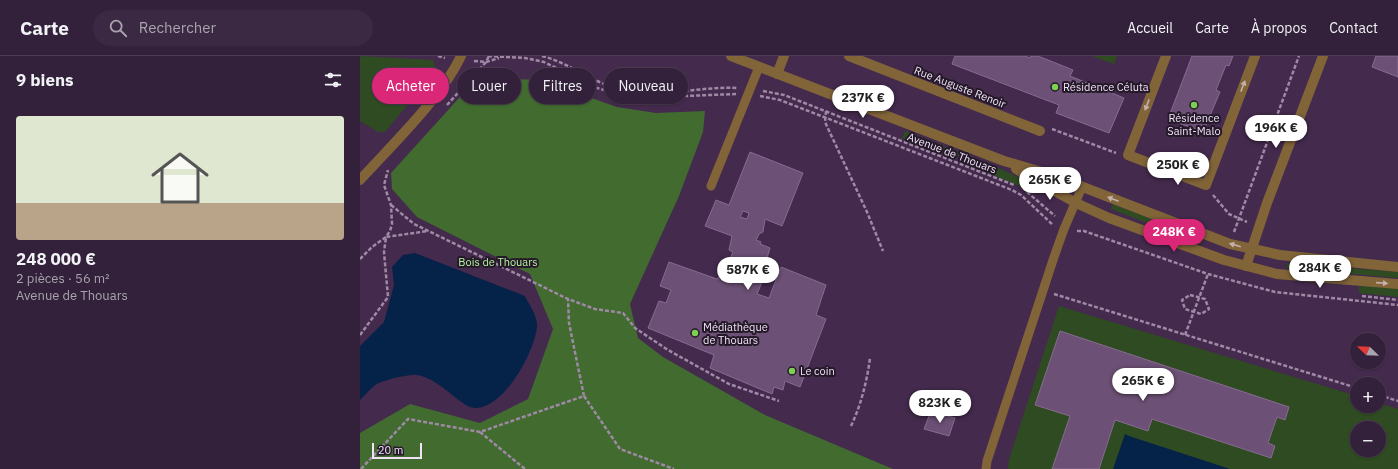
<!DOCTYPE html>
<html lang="fr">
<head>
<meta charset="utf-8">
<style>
  :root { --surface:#33203a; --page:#3b2842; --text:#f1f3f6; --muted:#a9a3af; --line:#4e3e54; --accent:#db2777 }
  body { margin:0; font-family:"IBM Plex Sans",sans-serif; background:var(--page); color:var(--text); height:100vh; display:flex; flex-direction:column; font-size:15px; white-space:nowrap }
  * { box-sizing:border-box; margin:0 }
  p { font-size:13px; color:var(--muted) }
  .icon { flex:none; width:22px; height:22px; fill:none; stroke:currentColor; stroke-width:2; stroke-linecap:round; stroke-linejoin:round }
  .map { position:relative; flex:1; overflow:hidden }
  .drawer { display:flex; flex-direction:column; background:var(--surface); width:360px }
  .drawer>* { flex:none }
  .banner { position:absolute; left:12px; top:12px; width:380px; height:36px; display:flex; gap:8px }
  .needle { width:26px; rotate:293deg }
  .controls { position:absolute; left:990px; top:277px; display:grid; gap:8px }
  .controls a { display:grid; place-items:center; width:36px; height:36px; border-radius:50%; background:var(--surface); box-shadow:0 1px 3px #0004,0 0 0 1px var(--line); font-size:20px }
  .scale { position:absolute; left:12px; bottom:10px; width:50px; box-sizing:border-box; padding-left:4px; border:2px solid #f2e2f8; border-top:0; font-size:11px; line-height:14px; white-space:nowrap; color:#f2e2f8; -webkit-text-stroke:3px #241928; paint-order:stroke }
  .price { position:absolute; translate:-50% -34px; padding:0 9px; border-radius:14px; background:#fff; color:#222; font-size:13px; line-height:26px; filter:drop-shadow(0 1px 2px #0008) }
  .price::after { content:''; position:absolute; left:50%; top:24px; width:12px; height:9px; margin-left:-6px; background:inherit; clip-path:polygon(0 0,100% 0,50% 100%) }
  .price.active { background:var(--accent); color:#fff }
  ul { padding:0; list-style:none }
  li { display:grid; align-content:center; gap:8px; height:212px; padding:0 16px }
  li span { display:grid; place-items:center; height:124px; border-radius:4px; color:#555 }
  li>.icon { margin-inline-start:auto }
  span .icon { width:72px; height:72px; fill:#fffc; stroke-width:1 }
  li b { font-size:17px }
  h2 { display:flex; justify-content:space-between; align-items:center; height:48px; padding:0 16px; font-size:17px }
  .tag { padding:0 14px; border-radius:18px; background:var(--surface); box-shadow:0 1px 3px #0004,0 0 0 1px var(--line); font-size:14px; line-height:36px }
  .tag.active { background:var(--accent); color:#fff }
  header { display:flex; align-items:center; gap:24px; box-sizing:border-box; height:56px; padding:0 20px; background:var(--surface); border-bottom:1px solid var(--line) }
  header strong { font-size:19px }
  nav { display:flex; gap:22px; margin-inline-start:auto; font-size:14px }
  .search { width:280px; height:36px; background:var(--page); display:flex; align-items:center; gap:10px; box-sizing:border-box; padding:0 14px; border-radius:22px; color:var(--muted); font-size:15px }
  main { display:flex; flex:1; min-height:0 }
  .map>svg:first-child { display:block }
  .green { fill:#2e4b22; fill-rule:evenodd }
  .forest { fill:#416b2f }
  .water { fill:#052249 }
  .building { fill:#6c5075; stroke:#876b91; fill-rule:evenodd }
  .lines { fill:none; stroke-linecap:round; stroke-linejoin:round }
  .path { stroke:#9f8aa6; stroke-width:2.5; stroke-dasharray:4 2; stroke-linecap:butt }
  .service { stroke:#816438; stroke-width:9 }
  .minor { stroke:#816438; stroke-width:10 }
  .tertiary { stroke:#816438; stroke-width:10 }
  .oneway { fill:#c5b0ab }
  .poi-dot { fill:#7cd155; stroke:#241928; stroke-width:1.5 }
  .labels { text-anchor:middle; stroke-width:4; stroke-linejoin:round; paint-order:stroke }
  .street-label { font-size:11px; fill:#f2e2f8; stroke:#241928 }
  .poi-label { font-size:11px; fill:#f2e2f8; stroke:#241928; text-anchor:start }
  .park-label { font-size:11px; fill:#b5f39c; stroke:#241928 }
</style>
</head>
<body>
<header>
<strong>Carte</strong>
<div class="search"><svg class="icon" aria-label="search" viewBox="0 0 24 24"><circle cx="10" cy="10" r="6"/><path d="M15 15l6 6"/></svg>Rechercher</div>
<nav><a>Accueil</a><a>Carte</a><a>À propos</a><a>Contact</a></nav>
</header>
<main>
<section class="drawer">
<h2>9 biens<svg class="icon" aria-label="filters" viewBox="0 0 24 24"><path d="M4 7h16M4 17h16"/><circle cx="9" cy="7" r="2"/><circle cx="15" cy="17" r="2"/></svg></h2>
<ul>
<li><span style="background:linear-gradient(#dfe7d0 70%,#b9a48a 0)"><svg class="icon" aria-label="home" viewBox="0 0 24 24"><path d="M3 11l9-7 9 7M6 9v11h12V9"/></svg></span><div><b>248 000 €</b><p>2 pièces · 56 m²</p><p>Avenue de Thouars</p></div></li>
</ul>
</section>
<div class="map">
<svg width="1038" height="413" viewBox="0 0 1038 413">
  <rect width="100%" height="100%" fill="#442a4d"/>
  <g class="green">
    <path d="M0,0l73,4 3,10 -51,62h-7l-18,-11z"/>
    <path d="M732,0h25l-3,8z"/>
    <path d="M545,75l92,36 41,20 -4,5 -66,-27 1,-5 -18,-7 -2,4 -5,-2 1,-4 -17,-7 -2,4 -5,-2 1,-4 -7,-3 -3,4 -10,-5z"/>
    <path d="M753,148l89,35v4l-2,1 -89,-35z"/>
    <path d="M927,207l111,9v6l-112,-10z"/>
    <path d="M999,230l39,2v9l-39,-4z"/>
    <path d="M699,250l298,90v10h22v-3l19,6v60h-390l1,-10zM997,372h22v22h-22z"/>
  </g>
  <path class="forest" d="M132,22l48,2 77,27 39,6 49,-2 -2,21 -24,64 -49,108 8,34 25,19 102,58 128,54h-533v-36l50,-29 70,19 48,-24 25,-70 -23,-55 -113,-57 -25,-28 -1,-16 78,-86z"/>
  <g class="water">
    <path d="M55,197l110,43c4,9 13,20 12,31 -3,26 -32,79 -60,81 -8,1 -15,-6 -21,-10 -11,-9 -25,-21 -39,-23 -10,-1 -34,5 -42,10 -5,4 -10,10 -15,15v-54l24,-24 10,-37 -2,-18 11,-12z"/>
    <path d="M765,378l4,2 101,33h-117z"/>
  </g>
  <g class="building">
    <path d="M595,0h70l5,2 1,-2h7l35,14 -3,6 54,22 -15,35 -53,-20 3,-8 -107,-41z"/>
    <path d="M832,0h41l-4,10 -3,-1 -10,25 4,2 -17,40 -35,-13z"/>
    <path d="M1016,0h22v21l-26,-10z"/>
    <path d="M390,96l53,21 -21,53 -17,-7 -2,13 -4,2 -3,6 5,2 -1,2 10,4 -3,10 4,3 -14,33 12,4 12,-31 45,18 -10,30 10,4 -26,68 -15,-6 -2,9 -9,-3 -2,7 -62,-26 4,-13 -66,-27 11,-27 7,2 5,-13 -11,-4 9,-24 48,17 7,-7 9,-20 -4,-2 3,-14 -27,-10 11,-26 13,5zM383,155l6,2 -2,6 -7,-2z"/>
    <path d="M700,275l229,76 -4,13 -8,-3 -9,26 7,3 -4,12 -119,-39 -4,12 -33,-11 -16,49h-47l18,-53 -35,-11z"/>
    <path d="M571,355l24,7 -6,18 -25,-7z"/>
  </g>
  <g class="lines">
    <g class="path">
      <path d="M78,0l7,2"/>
      <path d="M128,0l37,2 19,4 53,26 37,10 102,-4"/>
      <path d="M182,0c31,8 56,31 88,36 36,5 72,-6 108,-4"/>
      <path d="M114,5l12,1 13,-4"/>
      <path d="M403,35l21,4 230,90"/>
      <path d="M400,40l20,4 232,90 9,5 32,30"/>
      <path d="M87,49l39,-43 3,-6"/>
      <path d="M466,55l-1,11 42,90 16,39"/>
      <path d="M692,73l64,24"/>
      <path d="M667,136l28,24"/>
      <path d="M853,139l16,19 18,8"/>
      <path d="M31,149l23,19 154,75 27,10 28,4 12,15 33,22 61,34 50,17"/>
      <path d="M717,175h7l124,43 67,18 123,13"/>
      <path d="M874,176l65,-176"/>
      <path d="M0,203l12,-12 14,-10 4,-6 2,-7 -1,-19 -7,-20 4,-15"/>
      <path d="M694,238l303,94"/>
      <path d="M830,239l15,4 4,10 -8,5 -16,-5 -3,-9z"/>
      <path d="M1002,240l36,4"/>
      <path d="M0,279l28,-38 -4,-45 2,-15 42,-6"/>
      <path d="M825,279l23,-61"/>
      <path d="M1019,339l19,6"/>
      <path d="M224,340l36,53 54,20"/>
      <path d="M491,370c10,-21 16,-45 19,-68"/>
      <path d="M120,376l45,37"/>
      <path d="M1,413l47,-50 72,13 104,-36 -15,-73 -1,-24"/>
    </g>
    <g class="service">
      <path d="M351,130l48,-119"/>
      <path d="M626,413l1,-8 67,-204 10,-28 18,-42"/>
    </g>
    <g class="minor">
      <path d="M489,0l191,75"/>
      <path d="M806,0l-38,99 78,30 49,-129"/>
      <path d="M417,18l7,-18"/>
      <path d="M0,124c31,-34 82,-83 101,-124"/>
    </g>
    <g class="tertiary">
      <path d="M371,0l273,105 48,14 178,69 50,11 118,12"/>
      <path d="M656,113l60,34 33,15 115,42 53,14 121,10"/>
      <path d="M886,210l21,-63 56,-147"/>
    </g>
  </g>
  <defs><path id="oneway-solid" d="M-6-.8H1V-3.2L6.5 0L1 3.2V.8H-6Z"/></defs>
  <g class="oneway">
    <use href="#oneway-solid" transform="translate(883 30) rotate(-69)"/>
    <use href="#oneway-solid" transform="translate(787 49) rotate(111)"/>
    <use href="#oneway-solid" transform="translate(753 143) rotate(-159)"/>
    <use href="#oneway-solid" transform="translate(875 189) rotate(-164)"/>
    <use href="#oneway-solid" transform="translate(1022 227) rotate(4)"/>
  </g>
  <g class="poi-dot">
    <circle cx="695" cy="31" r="4"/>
    <circle cx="834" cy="49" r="4"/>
    <circle cx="335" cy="277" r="4"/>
    <circle cx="432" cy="315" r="4"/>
  </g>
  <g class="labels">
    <g class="street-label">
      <text transform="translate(600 31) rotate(21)" y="4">Rue Auguste Renoir</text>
      <text transform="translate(592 97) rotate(21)" y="4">Avenue de Thouars</text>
    </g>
    <g class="poi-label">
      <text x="703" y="35">Résidence Céluta</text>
      <text x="834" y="66" text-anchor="middle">Résidence<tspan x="834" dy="13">Saint-Malo</tspan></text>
      <text x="343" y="275">Médiathèque<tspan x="343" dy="13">de Thouars</tspan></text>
      <text x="440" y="319">Le coin</text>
    </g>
    <g class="park-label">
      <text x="138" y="210">Bois de Thouars</text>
    </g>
  </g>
</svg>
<div class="controls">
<a><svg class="needle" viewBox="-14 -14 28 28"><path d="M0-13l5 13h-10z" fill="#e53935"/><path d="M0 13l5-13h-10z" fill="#a9a3af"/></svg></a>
<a>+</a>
<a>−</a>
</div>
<div class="scale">20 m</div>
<b class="price" style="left:503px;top:63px">237K €</b>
<b class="price" style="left:916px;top:93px">196K €</b>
<b class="price" style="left:818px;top:130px">250K €</b>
<b class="price" style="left:690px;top:145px">265K €</b>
<b class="price active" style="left:814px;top:197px">248K €</b>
<b class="price" style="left:960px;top:233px">284K €</b>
<b class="price" style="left:388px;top:235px">587K €</b>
<b class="price" style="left:783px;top:346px">265K €</b>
<b class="price" style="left:580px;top:368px">823K €</b>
<div class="banner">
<a class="tag active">Acheter</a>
<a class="tag">Louer</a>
<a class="tag">Filtres</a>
<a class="tag">Nouveau</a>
</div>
</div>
</main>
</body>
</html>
